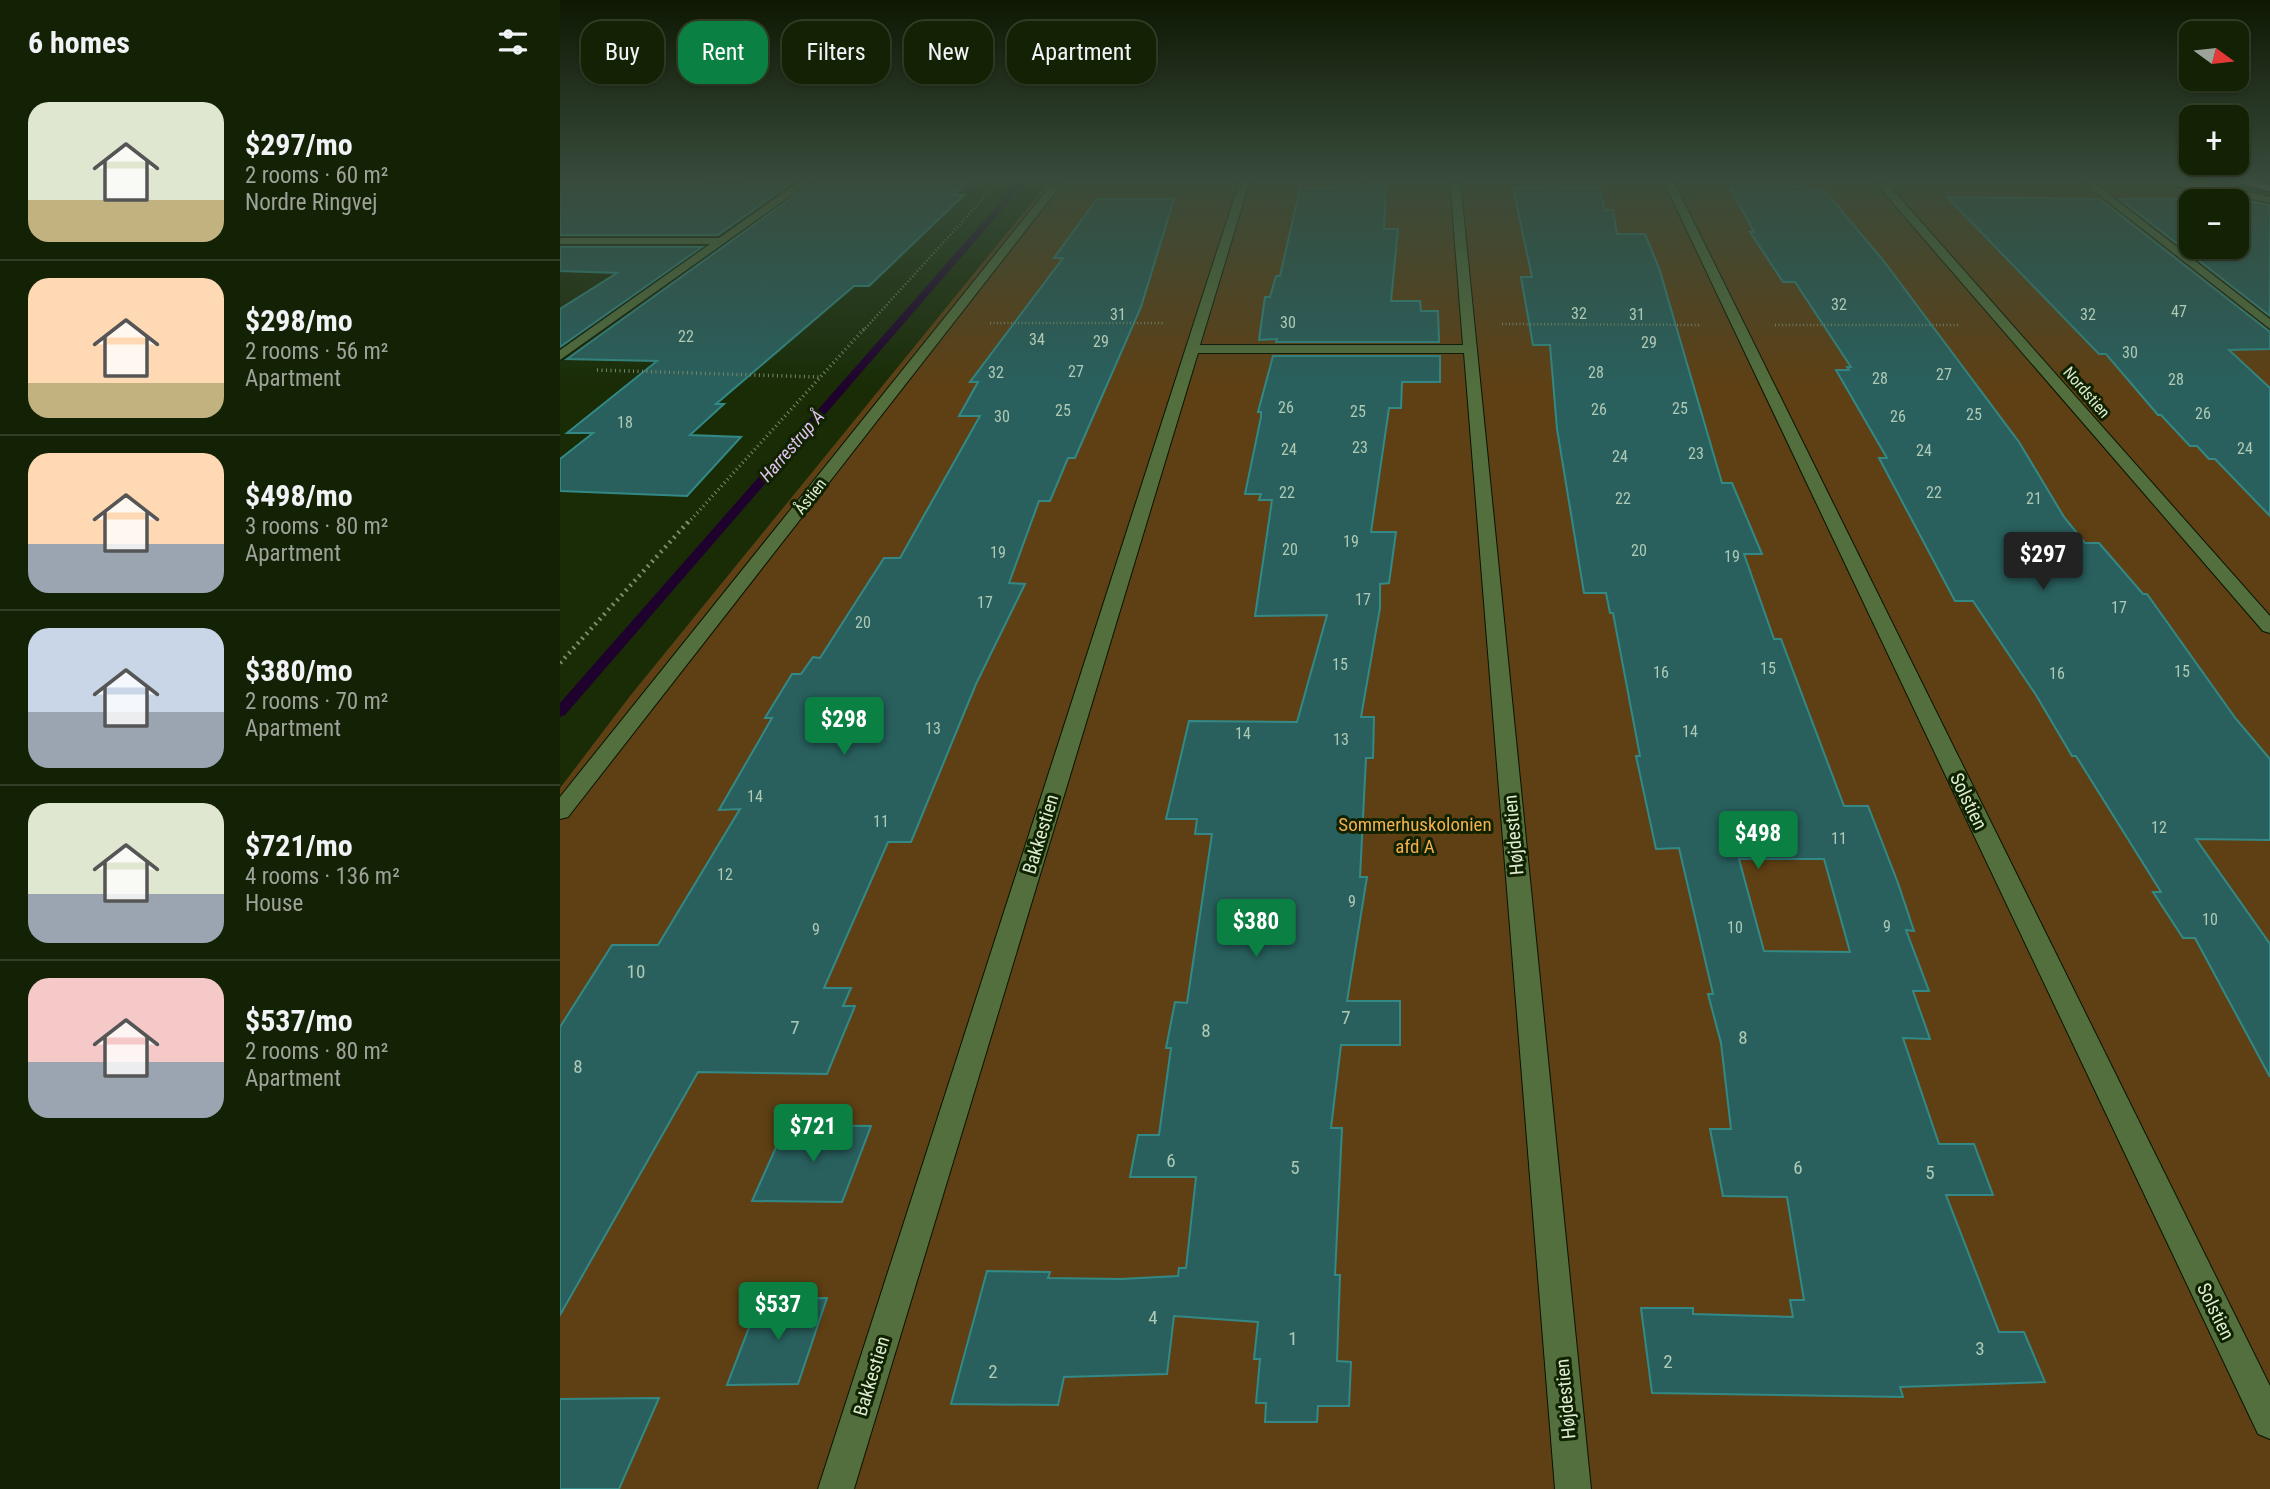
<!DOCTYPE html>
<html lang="en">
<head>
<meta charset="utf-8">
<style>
  :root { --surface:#132104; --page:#1c290e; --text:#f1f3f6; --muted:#9da39a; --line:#323e26; --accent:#0b8043 }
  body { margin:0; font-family:"Roboto Condensed",sans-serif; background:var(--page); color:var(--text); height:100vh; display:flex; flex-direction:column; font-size:26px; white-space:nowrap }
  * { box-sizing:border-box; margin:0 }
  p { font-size:23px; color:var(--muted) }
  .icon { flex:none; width:38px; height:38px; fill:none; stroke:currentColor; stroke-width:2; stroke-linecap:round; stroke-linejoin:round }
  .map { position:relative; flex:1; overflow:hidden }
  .drawer { display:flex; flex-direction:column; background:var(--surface); width:560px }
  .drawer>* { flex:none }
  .hud { position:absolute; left:21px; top:21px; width:665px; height:63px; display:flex; gap:14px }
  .needle { width:46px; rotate:105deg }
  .controls { position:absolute; left:1619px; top:21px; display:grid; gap:14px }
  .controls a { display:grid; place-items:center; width:70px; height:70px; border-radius:14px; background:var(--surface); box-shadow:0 2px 5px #0004,0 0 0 2px var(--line); font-size:35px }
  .price { position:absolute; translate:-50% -60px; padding:0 16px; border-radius:7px; background:var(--accent); color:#fff; font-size:23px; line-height:46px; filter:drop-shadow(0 2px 4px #0008) }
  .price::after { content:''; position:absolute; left:50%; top:42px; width:21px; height:16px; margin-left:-10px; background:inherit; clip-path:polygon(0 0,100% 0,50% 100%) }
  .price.on { background:#222; color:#fff }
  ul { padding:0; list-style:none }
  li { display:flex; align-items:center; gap:21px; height:175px; padding:0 28px }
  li+li { border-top:2px solid var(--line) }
  li span { display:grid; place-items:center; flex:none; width:196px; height:140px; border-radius:21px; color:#555 }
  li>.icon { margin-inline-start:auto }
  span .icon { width:84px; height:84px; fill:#fffc; stroke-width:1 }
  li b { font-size:30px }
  h2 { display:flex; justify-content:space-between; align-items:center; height:84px; padding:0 28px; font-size:30px }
  .tag { padding:0 24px; border-radius:21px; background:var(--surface); box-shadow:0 2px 5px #0004,0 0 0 2px var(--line); font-size:24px; line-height:63px }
  .tag.on { background:var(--accent); color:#fff }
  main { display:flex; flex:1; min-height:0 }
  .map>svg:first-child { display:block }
  .green { fill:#5f4014; fill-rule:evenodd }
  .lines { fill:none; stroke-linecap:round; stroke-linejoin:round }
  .stream { fill:#1f012d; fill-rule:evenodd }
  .building { fill:#29605e; stroke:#328986; stroke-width:2; fill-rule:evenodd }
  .minor-casing { stroke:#071300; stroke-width:2 }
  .major-casing { stroke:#071300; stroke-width:2 }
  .path-far2 { stroke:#7b8c6c; stroke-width:2.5; stroke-dasharray:1 2.5; stroke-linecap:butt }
  .path-far1 { stroke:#7b8c6c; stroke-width:3.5; stroke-dasharray:1 3.5; stroke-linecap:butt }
  .path { stroke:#7b8c6c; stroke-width:4.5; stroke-dasharray:2 4.5; stroke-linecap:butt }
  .minor { fill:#536f3d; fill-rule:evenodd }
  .major { fill:#b38477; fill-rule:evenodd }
  .labels { text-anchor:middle; stroke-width:6; stroke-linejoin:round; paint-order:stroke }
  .number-label { font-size:16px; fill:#aec9b4 }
  .far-street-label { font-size:16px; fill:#dbecd0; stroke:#102200 }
  .far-water-label { font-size:18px; font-style:italic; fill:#e0c3f2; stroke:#102200 }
  .street-label { font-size:19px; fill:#dbecd0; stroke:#102200 }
  .park-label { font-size:19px; fill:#f5af4c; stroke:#102200 }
  .near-number-label { font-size:19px; fill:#aec9b4 }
</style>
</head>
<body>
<main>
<section class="drawer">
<h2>6 homes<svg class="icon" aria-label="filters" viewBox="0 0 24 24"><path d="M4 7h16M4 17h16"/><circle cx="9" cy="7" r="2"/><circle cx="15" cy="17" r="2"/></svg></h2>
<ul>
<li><span style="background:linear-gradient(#dfe7d0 70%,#c2b280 0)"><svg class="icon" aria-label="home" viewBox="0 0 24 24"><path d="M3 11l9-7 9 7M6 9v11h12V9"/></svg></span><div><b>$297/mo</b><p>2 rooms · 60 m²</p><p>Nordre Ringvej</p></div></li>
<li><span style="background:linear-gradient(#ffd9b3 75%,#c2b280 0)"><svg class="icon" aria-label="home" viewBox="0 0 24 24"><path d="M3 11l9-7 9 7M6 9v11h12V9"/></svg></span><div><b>$298/mo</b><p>2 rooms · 56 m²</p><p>Apartment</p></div></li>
<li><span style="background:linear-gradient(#ffd9b3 65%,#9aa5b1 0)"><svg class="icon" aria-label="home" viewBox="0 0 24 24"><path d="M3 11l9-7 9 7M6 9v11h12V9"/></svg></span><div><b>$498/mo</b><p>3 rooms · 80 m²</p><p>Apartment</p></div></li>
<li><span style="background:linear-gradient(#c9d6e8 60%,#9aa5b1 0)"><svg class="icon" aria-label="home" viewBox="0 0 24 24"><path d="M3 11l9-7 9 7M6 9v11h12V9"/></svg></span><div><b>$380/mo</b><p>2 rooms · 70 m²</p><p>Apartment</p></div></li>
<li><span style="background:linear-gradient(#dfe7d0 65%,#9aa5b1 0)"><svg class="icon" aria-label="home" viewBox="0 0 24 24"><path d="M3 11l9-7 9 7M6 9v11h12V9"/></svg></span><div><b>$721/mo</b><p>4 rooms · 136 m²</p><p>House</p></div></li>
<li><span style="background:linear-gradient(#f6c9c9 60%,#9aa5b1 0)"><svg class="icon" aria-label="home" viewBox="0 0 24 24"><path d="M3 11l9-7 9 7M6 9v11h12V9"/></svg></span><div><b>$537/mo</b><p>2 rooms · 80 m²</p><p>Apartment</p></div></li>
</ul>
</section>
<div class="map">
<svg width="1710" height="1489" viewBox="0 0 1710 1489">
  <rect width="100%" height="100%" fill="#192c06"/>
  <path class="green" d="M490,180h1143l77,17v1292h-1710v-701l70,-92zM1631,201h45v46h-45z"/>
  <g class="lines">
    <path class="stream" d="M460,180h8l-463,535 -5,2v-14z"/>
  </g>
  <g class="building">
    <path d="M0,180l180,4 19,-4h37l-78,55h-158z"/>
    <path d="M256,180h154l-17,15h11l-95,91h-15l-138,118h8l-34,31 51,2 -54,59 -127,-5v-32l33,-26h-26l90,-72 -90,-2z"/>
    <path d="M779,184l47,1 -2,44h14l-7,72h29l1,10h17l1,31h-163l1,-3 -18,1 6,-43h5l6,-21h4l20,-88h38z"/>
    <path d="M1180,185l64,2 2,3h18l59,70 136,182 45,75 21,26h14l44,51h4l89,125 34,40v81l-74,-1 74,105v133l-75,-139h-12l-30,-46h8l-85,-136h-4l-36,-61 -63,-94h-18l-76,-143h8l-51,-88h13l-2,-3h4l-56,-85h-12l-33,-50h4l-23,-43h10z"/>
    <path d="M1039,187l6,23h8l4,24h28l14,34 63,215h10l30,71h-18l30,85h7l63,167h24l30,77 16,48 -8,-1 23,61h-16l17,48 -27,-1 36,106h35l19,51h-47l53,137h25l21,50 -145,5 3,10 -251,-4 -11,-85h52v6l100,3 -3,-17h14l-17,-103 -64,-1 -13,-67h21l-10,-86 -13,-49h5l-34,-146 -23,1 -20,-93h4l-27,-143h-3l-4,-20h-22l-27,-164 -7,-84h-17l-12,-68h11l-19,-89zM1179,859h85l26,93 -86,-1z"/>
    <path d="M1387,197l153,2 170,133v17l-41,1 41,38v128l-55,-57h-6l-12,-13h-7l-29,-31h-3l-52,-61h-7z"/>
    <path d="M1647,198l5,3h-21v46h45v-37l14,-9 20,4v111l-150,-117z"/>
    <path d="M537,199h77l-33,108 -66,151h-7l-18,43h-11l-30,82 16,1 -49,100 -65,158h-23l-64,146h27l-8,18h12l-28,68 -129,-2 -138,243v-288l52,-82h46l82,-136 -21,1 53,-92h-7l27,-44h9l12,-17 7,1 64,-100h16l80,-142h-21l19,-34h-8l93,-124h-9z"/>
    <path d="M0,247h142l-142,100v-38l57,-36 -57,-2z"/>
    <path d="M713,356h167v26h-38l-1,26h-12l-18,124h25l-7,51 -9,1v24l-19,109h13l-1,41h-7l-6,119h7l-20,124h53v44h-59l-10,83h11l-7,147h5l-3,86 14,1 -2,44h-31l-1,16h-52l1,-19h-10l4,-44h-6l4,-37 -84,-6 -7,58 -103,3 -6,28 -107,-1 36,-133 63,1 -2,6 73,1 57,-3 1,-8h7l10,-91h-66l8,-42h21l12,-87h-5l9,-46 12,1 25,-169h-17l2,-15h-31l23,-98 108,1 30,-107 -72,1 17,-116h-13l2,-6h-16l16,-77v-5h-3z"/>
    <path d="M226,1125l85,1 -29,76 -90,-1z"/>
    <path d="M267,1298l-29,86 -71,1 33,-86z"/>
    <path d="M99,1398l-40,91h-59v-90z"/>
  </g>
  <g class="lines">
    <g class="minor-casing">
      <g id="minor">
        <path d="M241,180h12l-253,180v-10l150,-106h-150v-6h159z"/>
        <path d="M495,180h10l-497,637 -8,2v-22z"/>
        <path d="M680,180h10l-50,165h263l-13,-165h10l131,1309h-36l-91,-1136h-266l-344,1136h-36z"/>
        <path d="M1103,180h10l597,1206v53l-12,-5z"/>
        <path d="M1313,180h11l386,436v17l-7,-2z"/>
        <path d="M1520,180l100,1 31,3 59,13v6l-59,-13 -31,-3h-80l170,132v10z"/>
      </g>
    </g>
    <g class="major-casing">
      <path id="major" d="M1669,180h20l21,5v6z"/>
    </g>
    <g class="path-far2">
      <path d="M430,323h174"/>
      <path d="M942,324l198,1"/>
      <path d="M1215,325h184"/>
      <path d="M303,331l137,-151"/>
    </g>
    <g class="path-far1">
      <path d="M37,370l222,7"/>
      <path d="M128,523l176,-194"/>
    </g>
    <path class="path" d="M0,663l129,-142"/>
    <use href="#minor" class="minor"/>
    <use href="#major" class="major"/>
  </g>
  <linearGradient id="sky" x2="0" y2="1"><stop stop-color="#0e1803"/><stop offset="0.46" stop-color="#384b3b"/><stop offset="1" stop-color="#384b3b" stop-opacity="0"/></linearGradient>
  <rect width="1710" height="389" fill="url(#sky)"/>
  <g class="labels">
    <g class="number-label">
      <text x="1279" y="310">32</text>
      <text x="1619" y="317">47</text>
      <text x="1019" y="319">32</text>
      <text x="558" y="320">31</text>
      <text x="1077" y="320">31</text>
      <text x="1528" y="320">32</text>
      <text x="728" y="328">30</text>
      <text x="126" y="342">22</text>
      <text x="477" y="345">34</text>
      <text x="541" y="347">29</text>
      <text x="1089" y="348">29</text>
      <text x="1570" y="358">30</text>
      <text x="516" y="377">27</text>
      <text x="436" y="378">32</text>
      <text x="1036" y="378">28</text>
      <text x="1384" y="380">27</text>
      <text x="1320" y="384">28</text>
      <text x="1616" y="385">28</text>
      <text x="726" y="413">26</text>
      <text x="1120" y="414">25</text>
      <text x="1039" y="415">26</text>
      <text x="503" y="416">25</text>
      <text x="798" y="417">25</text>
      <text x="1643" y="419">26</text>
      <text x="1414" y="420">25</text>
      <text x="442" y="422">30</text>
      <text x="1338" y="422">26</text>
      <text x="65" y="428">18</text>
      <text x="800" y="453">23</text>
      <text x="1685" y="454">24</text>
      <text x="729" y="455">24</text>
      <text x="1364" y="456">24</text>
      <text x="1136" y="459">23</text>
      <text x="1060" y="462">24</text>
      <text x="727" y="498">22</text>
      <text x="1374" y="498">22</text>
      <text x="1063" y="504">22</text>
      <text x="1474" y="504">21</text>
      <text x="791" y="547">19</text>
      <text x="730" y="555">20</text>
      <text x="1079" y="556">20</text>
      <text x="438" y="558">19</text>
      <text x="1172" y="562">19</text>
      <text x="803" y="605">17</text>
      <text x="425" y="608">17</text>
      <text x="1559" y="613">17</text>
      <text x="303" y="628">20</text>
      <text x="780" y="670">15</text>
      <text x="1208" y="674">15</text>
      <text x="1622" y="677">15</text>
      <text x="1101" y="678">16</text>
      <text x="1497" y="679">16</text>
      <text x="373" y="734">13</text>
      <text x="1130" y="737">14</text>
      <text x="683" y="739">14</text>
      <text x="781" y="745">13</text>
      <text x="195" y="802">14</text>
      <text x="321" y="827">11</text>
      <text x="1599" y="833">12</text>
      <text x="1279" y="844">11</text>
      <text x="165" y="880">12</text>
      <text x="792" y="907">9</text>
      <text x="1650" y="925">10</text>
      <text x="1327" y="932">9</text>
      <text x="1175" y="933">10</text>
      <text x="256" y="935">9</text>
    </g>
    <g class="far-street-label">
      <text transform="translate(1527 392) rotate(49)" y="6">Nordstien</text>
      <text transform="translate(250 496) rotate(-52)" y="6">Åstien</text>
    </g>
    <g class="far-water-label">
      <text transform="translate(232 446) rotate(-49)" y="6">Harrestrup Å</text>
    </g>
    <g class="street-label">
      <text transform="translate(1409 801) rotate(64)" y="7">Solstien</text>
      <text transform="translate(480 834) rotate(-73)" y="7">Bakkestien</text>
      <text transform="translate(953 835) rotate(-95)" y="7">Højdestien</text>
      <text transform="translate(1656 1311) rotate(64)" y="7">Solstien</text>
      <text transform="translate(311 1376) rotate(-73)" y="7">Bakkestien</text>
      <text transform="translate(1005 1399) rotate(-95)" y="7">Højdestien</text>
    </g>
    <g class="park-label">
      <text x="855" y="831">Sommerhuskolonien<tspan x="855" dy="22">afd A</tspan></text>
    </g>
    <g class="near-number-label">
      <text x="76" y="978">10</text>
      <text x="786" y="1024">7</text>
      <text x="235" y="1034">7</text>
      <text x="646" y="1037">8</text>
      <text x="1183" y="1044">8</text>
      <text x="18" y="1073">8</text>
      <text x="611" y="1167">6</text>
      <text x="735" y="1174">5</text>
      <text x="1238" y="1174">6</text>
      <text x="1370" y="1179">5</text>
      <text x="593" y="1324">4</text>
      <text x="733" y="1345">1</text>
      <text x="1420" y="1355">3</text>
      <text x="1108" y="1368">2</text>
      <text x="433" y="1378">2</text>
    </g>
  </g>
</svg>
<div class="controls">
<a><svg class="needle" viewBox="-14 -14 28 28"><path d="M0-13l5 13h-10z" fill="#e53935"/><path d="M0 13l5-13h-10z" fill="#9da39a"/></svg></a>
<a>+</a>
<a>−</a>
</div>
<b class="price on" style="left:1483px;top:592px">$297</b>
<b class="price" style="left:284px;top:757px">$298</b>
<b class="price" style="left:1198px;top:871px">$498</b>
<b class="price" style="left:696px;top:959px">$380</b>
<b class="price" style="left:253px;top:1164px">$721</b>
<b class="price" style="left:218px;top:1342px">$537</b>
<div class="hud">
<a class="tag">Buy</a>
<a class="tag on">Rent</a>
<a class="tag">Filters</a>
<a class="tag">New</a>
<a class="tag">Apartment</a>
</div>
</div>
</main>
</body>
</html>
